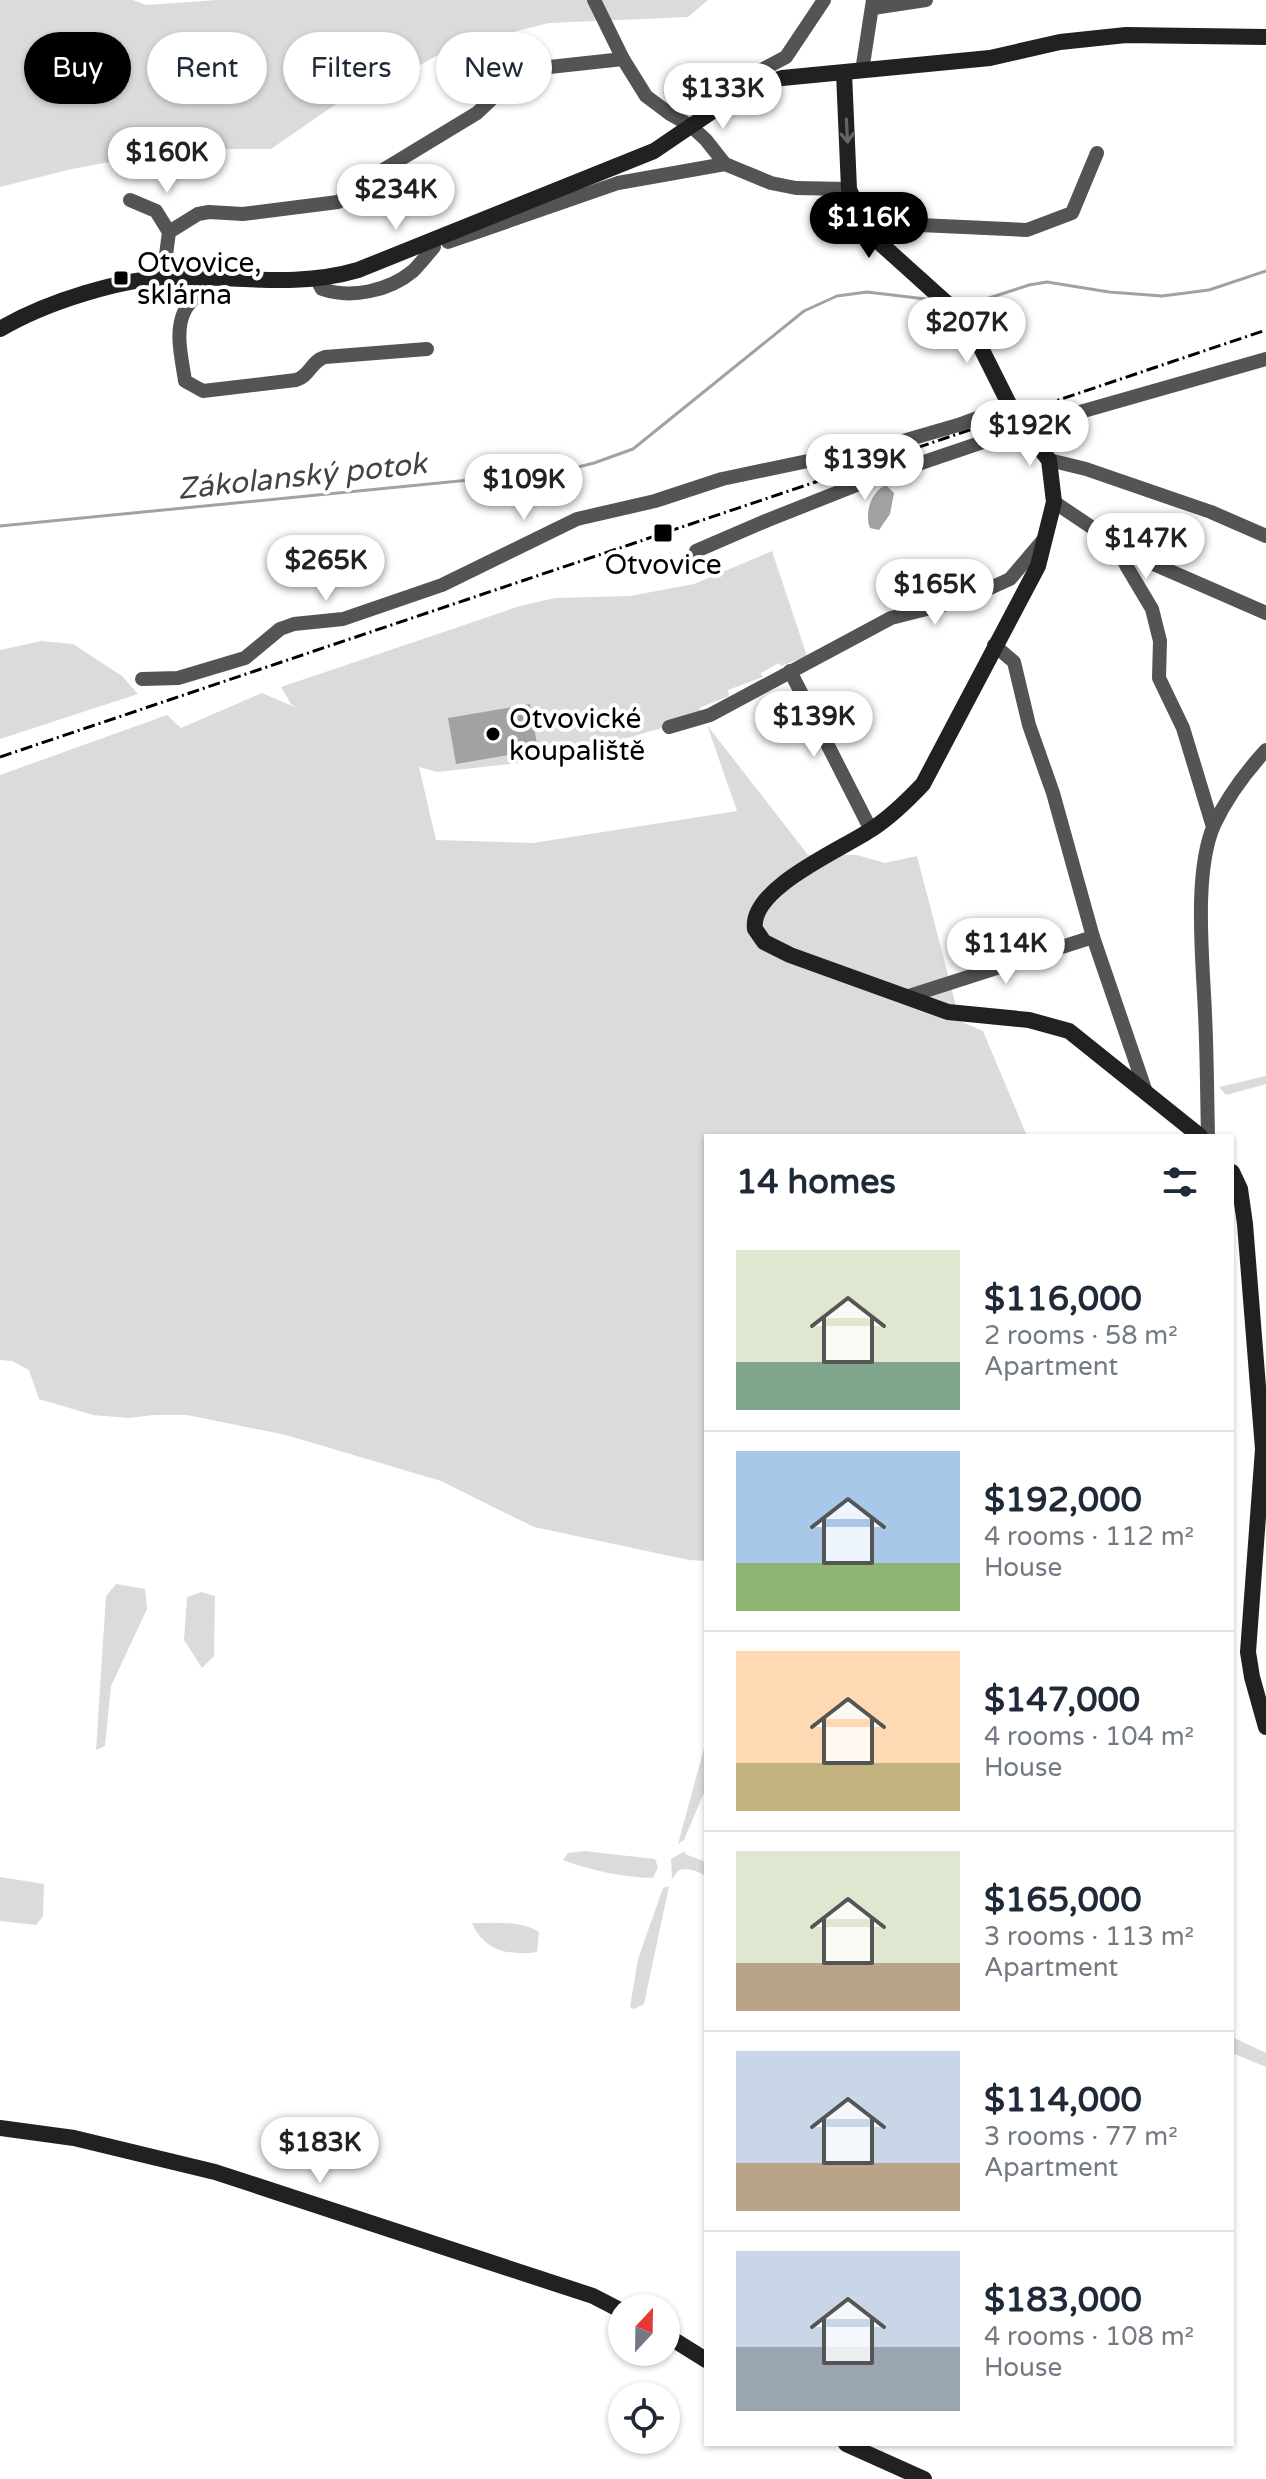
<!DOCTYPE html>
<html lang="en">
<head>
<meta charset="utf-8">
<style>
  :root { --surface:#fff; --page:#f6f6f7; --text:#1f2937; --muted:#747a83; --line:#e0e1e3; --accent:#000 }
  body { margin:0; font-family:"Varela Round",sans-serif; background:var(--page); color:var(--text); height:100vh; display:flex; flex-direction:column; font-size:30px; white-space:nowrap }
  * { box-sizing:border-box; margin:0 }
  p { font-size:26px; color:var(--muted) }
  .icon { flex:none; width:44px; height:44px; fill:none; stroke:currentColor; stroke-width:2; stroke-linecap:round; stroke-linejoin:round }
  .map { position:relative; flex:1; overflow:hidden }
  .side { position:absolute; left:704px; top:1134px; width:530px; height:1312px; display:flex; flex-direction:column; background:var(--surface); border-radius:0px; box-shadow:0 2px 6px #0004 }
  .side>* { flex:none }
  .guide { position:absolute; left:24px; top:32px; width:560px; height:72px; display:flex; gap:16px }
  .needle { width:52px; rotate:22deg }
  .fabs { position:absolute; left:608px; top:2294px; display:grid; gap:16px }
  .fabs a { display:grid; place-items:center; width:72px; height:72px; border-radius:50%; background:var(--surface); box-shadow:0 2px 6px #0004; font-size:40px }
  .price { position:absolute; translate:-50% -68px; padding:0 18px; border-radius:28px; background:#fff; color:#222; font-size:26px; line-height:52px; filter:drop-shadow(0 2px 4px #0008) }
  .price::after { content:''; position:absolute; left:50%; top:48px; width:24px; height:18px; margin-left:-12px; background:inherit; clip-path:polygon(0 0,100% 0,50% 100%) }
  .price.current { background:var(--accent); color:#fff }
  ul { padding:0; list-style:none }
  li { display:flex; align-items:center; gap:24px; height:200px; padding:0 32px }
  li+li { border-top:2px solid var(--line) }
  li span { display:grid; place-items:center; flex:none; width:224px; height:160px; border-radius:0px; color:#555 }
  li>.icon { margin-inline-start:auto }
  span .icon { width:96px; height:96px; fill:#fffc; stroke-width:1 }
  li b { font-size:34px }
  h2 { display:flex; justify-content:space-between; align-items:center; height:96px; padding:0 32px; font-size:34px }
  .chip { padding:0 28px; border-radius:36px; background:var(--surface); box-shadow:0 2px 6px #0004; font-size:28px; line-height:72px }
  .chip.current { background:var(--accent); color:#fff }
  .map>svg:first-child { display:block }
  .green { fill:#dbdbdb }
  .water { fill:#a2a2a2 }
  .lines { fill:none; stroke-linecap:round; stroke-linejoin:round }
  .stream { stroke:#a2a2a2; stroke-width:3 }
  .street { stroke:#545454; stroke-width:14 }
  .secondary { stroke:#212121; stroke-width:16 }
  .rail { stroke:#000; stroke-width:3; stroke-dasharray:12 4 2 4; stroke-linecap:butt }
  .oneway { stroke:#646464 }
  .poi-dot { fill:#000; stroke:#fff; stroke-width:3 }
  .labels { text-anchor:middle; stroke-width:8; stroke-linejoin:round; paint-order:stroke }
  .poi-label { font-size:28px; fill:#000; stroke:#fff; text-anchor:start }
  .water-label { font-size:30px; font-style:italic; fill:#434343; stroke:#fff }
</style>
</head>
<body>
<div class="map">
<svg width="1266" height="2479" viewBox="0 0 1266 2479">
  <rect width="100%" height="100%" fill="#fff"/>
  <g class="green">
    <path d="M0,0h133l13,5 72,-5h490l-20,17 -139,6 -98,25 -42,23 -60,24 -78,54h-63l-55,5 -81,15 -72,18z"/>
    <path d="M772,551l35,105 -26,10 -2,-3 -18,10 2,4 -35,13 1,6 -30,12 3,4 -20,10 -127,37 -118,13 -18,-5 17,73 97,3 204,-32 -30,-86 101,130h49l28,8 32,-7 43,165 23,10 44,105h-321v425l-17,-1 -155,-33 -93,-46 -155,-46 -99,-20h-33l-25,3 -36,-3 -54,-16 -10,-29 -17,-9 -12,-1v-585l167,-60 14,13 81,-35 35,15 -6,-4 -10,-17 239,-81 35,-8 75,-2 64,-12z"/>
    <path d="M41,641l32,3 49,32 16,18 -138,45v-89z"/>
    <path d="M1266,1076v8l-40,11 -7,-8z"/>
    <path d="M116,1584l29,5 2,20 -36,77 -6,60 -9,4 10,-154z"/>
    <path d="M201,1592l14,4 -1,60 -12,12 -18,-28 3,-43z"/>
    <path d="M706,1741v47l-22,52 -6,4z"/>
    <path d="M584,1851l71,8 3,8 -5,11c-32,-1 -60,-7 -90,-18l5,-7z"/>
    <path d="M685,1851v3l21,8v14c-10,-5 -16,-8 -27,-6l-7,9 -1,-20z"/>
    <path d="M0,1877l44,7 -1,32 -7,9 -36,-4z"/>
    <path d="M669,1886l-25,118 -10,5 -4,-2 8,-48 25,-71z"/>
    <path d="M472,1923c23,0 47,-3 67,9l-2,20c-28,4 -53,-1 -65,-29z"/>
    <path d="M1232,2037l34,16v14l-34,-14z"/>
  </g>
  <g class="water">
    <path d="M886,485l8,8 -4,21 -11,16 -9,-2c-6,-14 1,-37 16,-43z"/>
    <path d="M530,704l8,46 -82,14 -8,-46z"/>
  </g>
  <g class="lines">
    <g class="stream">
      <path d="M953,301l33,-2 43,-14 18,-3 62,10 53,4 47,-6 57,-19"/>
      <path d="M0,526l562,-55 32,-8 39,-14 171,-138 33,-15 30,-4 67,8"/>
    </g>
    <g class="street">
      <path d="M594,0l29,59"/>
      <path d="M873,8l53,-8"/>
      <path d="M862,71l11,-71"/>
      <path d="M714,108l-4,-8 6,-6 70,-37 38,-57"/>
      <path d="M130,200l26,11 13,21"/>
      <path d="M448,242l170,-59 107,-19 46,19 25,5 53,1"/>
      <path d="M881,244l20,-14 19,-5 107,5 45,-17 25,-60"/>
      <path d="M163,278l6,-46 29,-18 11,-2 34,2 95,-12 45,-32 94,-57 45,-43 101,-11 23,37 24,18 21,12 15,14 19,24"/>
      <path d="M206,278c-3,14 -15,21 -21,32 -11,21 -3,49 0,71l18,10 93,-11c14,-4 15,-19 29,-23l102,-8"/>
      <path d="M317,280l5,9c29,10 67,2 91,-18 7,-7 14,-16 21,-24"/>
      <path d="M1049,460l37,9 125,43 55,24"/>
      <path d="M1054,502l79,53 133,58"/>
      <path d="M1116,543l11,24 25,42 8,32 -1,37 24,50 30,99"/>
      <path d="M696,551l72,-31 91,-36 165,-56 242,-69"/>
      <path d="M994,645l20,17 15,63 24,68 40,144 53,155"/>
      <path d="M790,671l81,159"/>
      <path d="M142,679l36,-1 67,-20 35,-29 14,-5 49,-5 99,-34 135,-66 78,-18 67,-22 181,-38 55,-16 52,-19"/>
      <path d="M669,727l41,-12 181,-97 75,-19 44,-20 34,-40"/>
      <path d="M906,997l187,-60"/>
      <path d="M1208,1136c-1,-41 -1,-82 -3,-122 -2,-52 -12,-141 9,-189 13,-28 31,-52 52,-75"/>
    </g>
    <g class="secondary">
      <path d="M844,73l5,116 11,26 21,29 70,63 26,33 38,76 34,44 5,42 -16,64 -115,218c-16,17 -31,32 -51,45 -29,20 -123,59 -117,100l9,13 26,13 158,57 81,8 40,11 131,105"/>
      <path d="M0,329c46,-27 122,-51 175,-52 63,-1 122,11 183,-7l296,-119 75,-51 25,-13 28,-9 208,-20 70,-16 66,-7 140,2"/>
      <path d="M1232,1172l8,17 5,35 18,225 -15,203 4,25 14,50"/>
      <path d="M0,2128l74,10 141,34 378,124 29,15"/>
      <path d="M666,2335l40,25"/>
      <path d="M846,2444l78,35"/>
    </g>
    <path class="rail" d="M0,757l1266,-427"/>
  </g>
  <defs><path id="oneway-shaft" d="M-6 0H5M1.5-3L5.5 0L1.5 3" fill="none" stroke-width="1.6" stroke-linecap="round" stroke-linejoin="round" transform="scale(2)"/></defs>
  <use class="oneway" href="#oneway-shaft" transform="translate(847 131) rotate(87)"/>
  <g class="poi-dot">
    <rect x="113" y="270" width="16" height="16" rx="4"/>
    <rect x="653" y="523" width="20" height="20" rx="4"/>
    <circle cx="493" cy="734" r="8"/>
  </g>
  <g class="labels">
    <g class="poi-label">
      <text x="137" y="272">Otvovice,<tspan x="137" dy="32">sklárna</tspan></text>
      <text x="663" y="574" text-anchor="middle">Otvovice</text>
      <text x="509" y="728">Otvovické<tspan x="509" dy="32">koupaliště</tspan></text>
    </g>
    <g class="water-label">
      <text transform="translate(302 476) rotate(-6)" y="10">Zákolanský potok</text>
    </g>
  </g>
</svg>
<div class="fabs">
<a><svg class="needle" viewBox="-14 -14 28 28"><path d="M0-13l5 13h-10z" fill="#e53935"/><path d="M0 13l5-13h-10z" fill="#747a83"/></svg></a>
<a><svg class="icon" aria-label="locate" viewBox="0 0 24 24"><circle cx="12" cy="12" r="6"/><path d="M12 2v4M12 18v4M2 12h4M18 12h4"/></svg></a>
</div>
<b class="price" style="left:723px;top:131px">$133K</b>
<b class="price" style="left:167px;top:195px">$160K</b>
<b class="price" style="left:396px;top:232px">$234K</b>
<b class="price current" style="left:869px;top:260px">$116K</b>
<b class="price" style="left:967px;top:365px">$207K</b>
<b class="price" style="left:1030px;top:468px">$192K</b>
<b class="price" style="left:865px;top:502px">$139K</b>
<b class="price" style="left:524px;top:522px">$109K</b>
<b class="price" style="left:1146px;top:581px">$147K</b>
<b class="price" style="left:326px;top:603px">$265K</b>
<b class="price" style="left:935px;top:627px">$165K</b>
<b class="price" style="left:814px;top:759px">$139K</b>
<b class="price" style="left:1006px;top:986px">$114K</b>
<b class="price" style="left:320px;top:2185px">$183K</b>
<div class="guide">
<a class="chip current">Buy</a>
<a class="chip">Rent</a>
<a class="chip">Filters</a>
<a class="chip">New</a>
</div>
<section class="side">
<h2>14 homes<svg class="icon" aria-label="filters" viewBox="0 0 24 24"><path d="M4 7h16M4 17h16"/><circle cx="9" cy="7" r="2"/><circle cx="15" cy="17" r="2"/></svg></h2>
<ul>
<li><span style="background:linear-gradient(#dfe7d0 70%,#7fa58c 0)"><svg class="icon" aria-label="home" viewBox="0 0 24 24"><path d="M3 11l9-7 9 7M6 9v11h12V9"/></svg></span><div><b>$116,000</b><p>2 rooms · 58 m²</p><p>Apartment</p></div></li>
<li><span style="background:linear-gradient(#a9c7e8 70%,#8fb573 0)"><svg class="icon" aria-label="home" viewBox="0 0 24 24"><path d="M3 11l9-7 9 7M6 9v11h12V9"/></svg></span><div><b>$192,000</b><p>4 rooms · 112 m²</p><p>House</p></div></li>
<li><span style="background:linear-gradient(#ffd9b3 70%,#c2b280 0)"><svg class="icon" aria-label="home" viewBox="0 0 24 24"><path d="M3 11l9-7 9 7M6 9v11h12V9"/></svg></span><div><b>$147,000</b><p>4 rooms · 104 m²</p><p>House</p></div></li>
<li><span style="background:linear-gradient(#dfe7d0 70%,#b9a48a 0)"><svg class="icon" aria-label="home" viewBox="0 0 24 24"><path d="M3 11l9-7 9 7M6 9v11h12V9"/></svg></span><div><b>$165,000</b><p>3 rooms · 113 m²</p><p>Apartment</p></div></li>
<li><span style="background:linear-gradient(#c9d6e8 70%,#b9a48a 0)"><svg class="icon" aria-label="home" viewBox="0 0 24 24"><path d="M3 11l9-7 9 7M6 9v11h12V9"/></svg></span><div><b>$114,000</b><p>3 rooms · 77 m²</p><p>Apartment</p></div></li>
<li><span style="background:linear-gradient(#c9d6e8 60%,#9aa5b1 0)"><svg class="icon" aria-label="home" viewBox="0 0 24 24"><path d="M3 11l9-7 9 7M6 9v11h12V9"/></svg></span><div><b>$183,000</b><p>4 rooms · 108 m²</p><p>House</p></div></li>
</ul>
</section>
</div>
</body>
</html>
